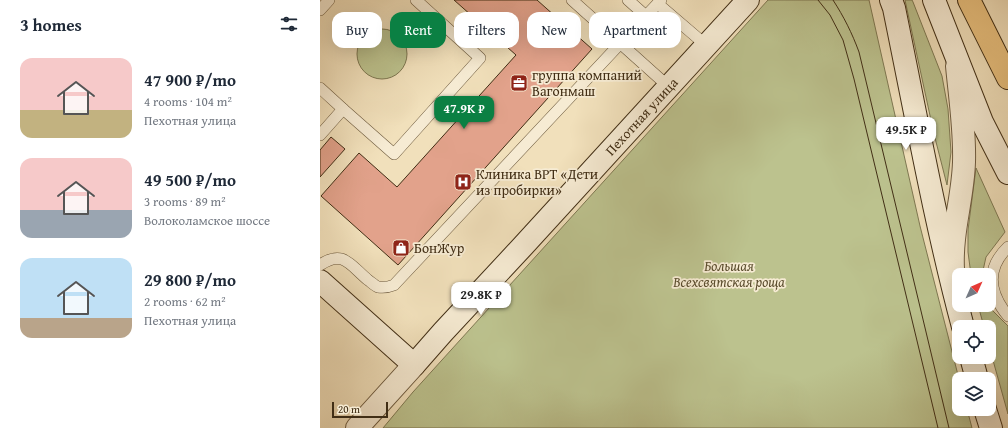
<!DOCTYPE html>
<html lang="en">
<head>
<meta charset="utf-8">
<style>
  :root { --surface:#fff; --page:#f2f2f3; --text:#1f2937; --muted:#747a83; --accent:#0b8043 }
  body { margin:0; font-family:"Gentium Book Plus",serif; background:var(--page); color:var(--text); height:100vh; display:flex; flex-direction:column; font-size:15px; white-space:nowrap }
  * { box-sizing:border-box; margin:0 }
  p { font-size:13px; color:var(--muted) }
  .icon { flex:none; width:22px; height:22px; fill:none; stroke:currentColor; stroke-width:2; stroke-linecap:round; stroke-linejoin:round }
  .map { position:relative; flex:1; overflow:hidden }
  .panel { display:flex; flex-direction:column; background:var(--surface); width:320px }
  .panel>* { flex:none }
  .banner { position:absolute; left:12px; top:12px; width:380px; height:36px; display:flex; gap:8px }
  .needle { width:26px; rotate:45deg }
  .buttons { position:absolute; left:632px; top:268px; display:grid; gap:8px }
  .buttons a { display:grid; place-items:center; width:44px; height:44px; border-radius:8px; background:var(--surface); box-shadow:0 4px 16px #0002; font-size:20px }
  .scale { position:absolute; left:12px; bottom:10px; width:56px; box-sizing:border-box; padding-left:4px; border:2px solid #412e15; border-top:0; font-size:11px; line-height:14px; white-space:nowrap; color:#412e15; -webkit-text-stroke:3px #f6ebd3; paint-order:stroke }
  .price { position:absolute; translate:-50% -34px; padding:0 9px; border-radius:8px; background:#fff; color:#222; font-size:13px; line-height:26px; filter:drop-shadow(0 1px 2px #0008) }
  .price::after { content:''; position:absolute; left:50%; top:24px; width:12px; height:9px; margin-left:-6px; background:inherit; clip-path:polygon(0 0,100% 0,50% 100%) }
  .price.active { background:var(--accent); color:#fff }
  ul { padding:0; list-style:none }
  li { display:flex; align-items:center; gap:12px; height:100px; padding:0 20px }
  li span { display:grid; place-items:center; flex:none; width:112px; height:80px; border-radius:12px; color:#555 }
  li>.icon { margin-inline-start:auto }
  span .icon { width:48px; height:48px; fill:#fffc; stroke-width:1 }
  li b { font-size:17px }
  h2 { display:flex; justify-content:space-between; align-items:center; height:48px; padding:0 20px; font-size:17px }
  .chip { padding:0 14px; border-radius:12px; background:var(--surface); box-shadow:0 4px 16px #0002; font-size:14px; line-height:36px }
  .chip.active { background:var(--accent); color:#fff }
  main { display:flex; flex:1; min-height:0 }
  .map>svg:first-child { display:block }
  .green { fill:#bcc28e; stroke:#7e7852 }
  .building { fill:#e2a28b; stroke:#412e15 }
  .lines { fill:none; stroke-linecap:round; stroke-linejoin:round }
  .service-casing { stroke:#6d5a3e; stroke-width:12 }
  .minor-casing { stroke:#6d5a3e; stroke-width:24 }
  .tertiary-casing { stroke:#6d5a3e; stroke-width:24 }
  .secondary-casing { stroke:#412e15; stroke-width:24 }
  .primary-casing { stroke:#412e15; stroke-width:24 }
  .service { stroke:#f6ebd3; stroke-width:11 }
  .minor { stroke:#f6ebd3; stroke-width:22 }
  .tertiary { stroke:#f6ebd3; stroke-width:22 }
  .secondary { stroke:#f6ebd3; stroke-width:22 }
  .primary { stroke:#e8c07e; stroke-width:22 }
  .tram { stroke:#412e15; stroke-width:1 }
  .labels { text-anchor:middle; stroke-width:3.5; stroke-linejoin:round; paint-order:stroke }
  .poi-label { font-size:14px; fill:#412e15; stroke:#f6ebd3; text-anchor:start }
  .street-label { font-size:14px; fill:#412e15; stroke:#f6ebd3 }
  .park-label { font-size:14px; font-style:italic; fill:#5a4c2d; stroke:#f6ebd3 }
</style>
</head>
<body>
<main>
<section class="panel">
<h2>3 homes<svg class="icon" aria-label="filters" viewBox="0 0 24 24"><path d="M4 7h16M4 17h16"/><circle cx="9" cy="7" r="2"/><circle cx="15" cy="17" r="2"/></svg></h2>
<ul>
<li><span style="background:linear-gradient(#f6c9c9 65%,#c2b280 0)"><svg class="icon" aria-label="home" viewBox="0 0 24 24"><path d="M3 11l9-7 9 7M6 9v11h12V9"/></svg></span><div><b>47 900 ₽/mo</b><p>4 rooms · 104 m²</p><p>Пехотная улица</p></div></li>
<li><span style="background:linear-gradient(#f6c9c9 65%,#9aa5b1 0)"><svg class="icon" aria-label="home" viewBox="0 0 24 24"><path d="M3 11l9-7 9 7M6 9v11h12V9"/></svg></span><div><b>49 500 ₽/mo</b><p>3 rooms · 89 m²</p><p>Волоколамское шоссе</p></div></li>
<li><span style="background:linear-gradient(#bfe0f5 75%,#b9a48a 0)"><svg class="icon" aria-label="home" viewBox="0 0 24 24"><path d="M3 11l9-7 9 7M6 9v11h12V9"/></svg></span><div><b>29 800 ₽/mo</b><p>2 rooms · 62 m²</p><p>Пехотная улица</p></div></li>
</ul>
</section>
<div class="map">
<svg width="688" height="428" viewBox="0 0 688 428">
  <rect width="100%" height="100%" fill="#f1e0bb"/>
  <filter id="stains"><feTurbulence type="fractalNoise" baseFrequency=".005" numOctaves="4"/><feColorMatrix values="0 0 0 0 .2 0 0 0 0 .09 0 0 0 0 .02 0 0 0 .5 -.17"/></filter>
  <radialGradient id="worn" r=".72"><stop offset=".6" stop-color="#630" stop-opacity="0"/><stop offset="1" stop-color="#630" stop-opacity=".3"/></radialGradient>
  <g class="green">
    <path d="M448,0h101l51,226 39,153v30h8l5,19h-589l30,-36z"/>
    <path d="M585,0h7l1,2 29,74 6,33 3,43 -4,33 -13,-51z"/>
    <circle cx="62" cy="54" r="25"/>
    <path d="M656,168l29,64 -19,25 -4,18h-11l-3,-23v-22z"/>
    <path d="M658,305h11l1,3 18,18v88l-19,-68v-19h-5z"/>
  </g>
  <g class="building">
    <path d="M134,0h83l55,49 -194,216 -77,-69 38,-43 38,34 119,-132z"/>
    <path d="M11,137l14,12 -25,28v-27z"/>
  </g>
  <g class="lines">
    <g class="service-casing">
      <g id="service">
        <path d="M252,0l97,87"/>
        <path d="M308,0l18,16"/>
        <path d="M338,4l49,42"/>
        <path d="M0,10l9,-10"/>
        <path d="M0,88l23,21"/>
        <path d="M0,135l23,-26 51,45 86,-96 -64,-58"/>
        <path d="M688,247c-23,22 -19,46 0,69"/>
        <path d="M0,265c23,-16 30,0 48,15 3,2 7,6 10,7 6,1 11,0 16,-2l267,-285"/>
      </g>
    </g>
    <g class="minor-casing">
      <path id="minor" d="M633,269c-2,-37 10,-71 11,-107 1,-32 -4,-64 -7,-96"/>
    </g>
    <g class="tertiary-casing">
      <path id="tertiary" d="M37,428l57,-63"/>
    </g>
    <g class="secondary-casing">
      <g id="secondary">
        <path d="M571,0l3,8c22,107 41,214 69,319"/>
        <path d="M614,0l48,122 26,51"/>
        <path id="s1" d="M0,281l94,84 29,-33 80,-86 225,-246"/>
        <path d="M651,357l6,22"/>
        <path d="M665,409l6,19"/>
      </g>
    </g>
    <g class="primary-casing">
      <path id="primary" d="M649,0l39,78"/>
    </g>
    <use href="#service" class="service"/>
    <use href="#minor" class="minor"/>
    <use href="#tertiary" class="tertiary"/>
    <use href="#secondary" class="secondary"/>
    <use href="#primary" class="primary"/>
    <g class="tram">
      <path d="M498,0l12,15 13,25 11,39 84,349"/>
      <path d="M513,0c11,17 19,33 26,52l90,376"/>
    </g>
  </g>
  <defs>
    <g id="office-square" transform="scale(0.9)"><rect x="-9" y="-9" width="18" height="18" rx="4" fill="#8f2418" stroke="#f6ebd3"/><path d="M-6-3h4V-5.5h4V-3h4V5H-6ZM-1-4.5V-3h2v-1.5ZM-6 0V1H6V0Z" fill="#fff"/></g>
    <g id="hospital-square" transform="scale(0.9)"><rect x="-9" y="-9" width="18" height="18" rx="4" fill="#8f2418" stroke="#f6ebd3"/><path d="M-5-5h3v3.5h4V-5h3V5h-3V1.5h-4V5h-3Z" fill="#fff"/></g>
    <g id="shop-square" transform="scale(0.9)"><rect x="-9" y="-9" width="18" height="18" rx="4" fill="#8f2418" stroke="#f6ebd3"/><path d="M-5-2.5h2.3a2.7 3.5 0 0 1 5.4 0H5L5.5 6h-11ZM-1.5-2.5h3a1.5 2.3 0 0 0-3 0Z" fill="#fff"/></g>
  </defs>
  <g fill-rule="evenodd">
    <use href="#office-square" x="199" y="83"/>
    <use href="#hospital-square" x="143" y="182"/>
    <use href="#shop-square" x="81" y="248"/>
  </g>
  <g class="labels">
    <g class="poi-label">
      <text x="212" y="80">группа компаний<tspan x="212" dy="16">Вагонмаш</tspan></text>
      <text x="156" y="179">Клиника ВРТ «Дети<tspan x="156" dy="16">из пробирки»</tspan></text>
      <text x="94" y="253">БонЖур</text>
    </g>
    <g class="street-label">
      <text dy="5" stroke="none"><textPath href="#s1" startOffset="463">Пехотная улица</textPath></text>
    </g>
    <g class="park-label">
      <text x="409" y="271">Большая<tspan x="409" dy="16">Всехсвятская роща</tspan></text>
    </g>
  </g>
  <rect width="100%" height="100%" filter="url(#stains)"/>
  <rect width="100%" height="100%" fill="url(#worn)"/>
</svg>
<div class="buttons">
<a><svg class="needle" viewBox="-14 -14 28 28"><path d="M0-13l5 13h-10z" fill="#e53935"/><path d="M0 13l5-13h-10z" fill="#747a83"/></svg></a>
<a><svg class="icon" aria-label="locate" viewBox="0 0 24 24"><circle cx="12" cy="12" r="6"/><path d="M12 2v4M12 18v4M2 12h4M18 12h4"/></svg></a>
<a><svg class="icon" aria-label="layers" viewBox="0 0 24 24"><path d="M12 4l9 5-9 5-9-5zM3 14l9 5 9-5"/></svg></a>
</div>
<div class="scale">20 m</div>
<b class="price active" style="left:144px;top:130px">47.9K ₽</b>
<b class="price" style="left:586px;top:151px">49.5K ₽</b>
<b class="price" style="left:161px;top:316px">29.8K ₽</b>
<div class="banner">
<a class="chip">Buy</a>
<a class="chip active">Rent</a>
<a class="chip">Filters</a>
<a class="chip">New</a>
<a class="chip">Apartment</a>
</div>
</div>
</main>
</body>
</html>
